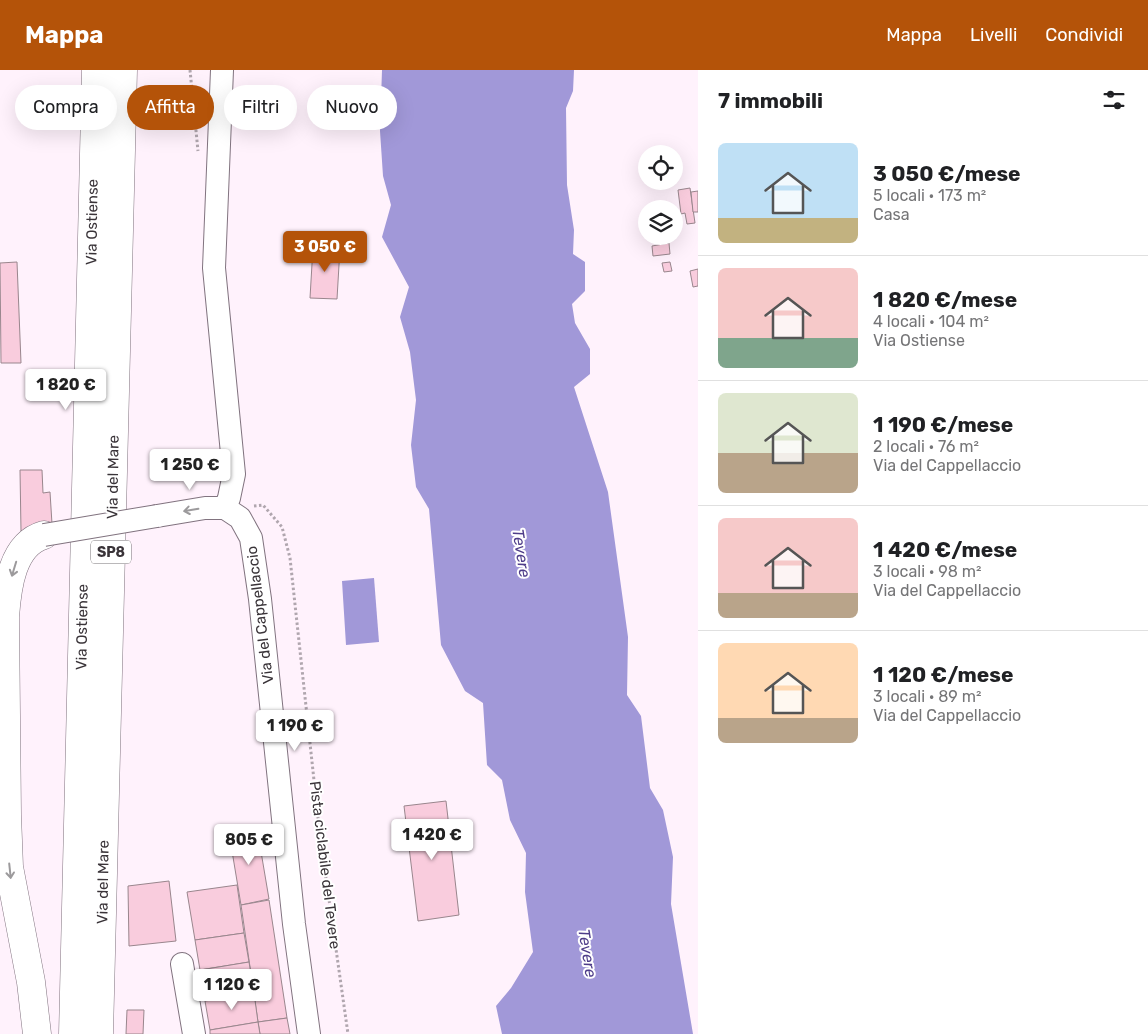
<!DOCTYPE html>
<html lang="it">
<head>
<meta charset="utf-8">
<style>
  :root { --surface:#fff; --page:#f6f6f6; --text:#202124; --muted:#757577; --line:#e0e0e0; --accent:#b45309 }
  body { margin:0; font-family:Rubik,sans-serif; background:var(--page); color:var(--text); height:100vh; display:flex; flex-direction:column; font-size:19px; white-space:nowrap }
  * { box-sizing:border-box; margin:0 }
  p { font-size:16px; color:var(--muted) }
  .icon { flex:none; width:28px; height:28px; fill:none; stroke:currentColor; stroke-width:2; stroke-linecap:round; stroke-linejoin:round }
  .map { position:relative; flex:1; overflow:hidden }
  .side { display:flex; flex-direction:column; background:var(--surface); width:450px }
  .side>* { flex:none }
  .guide { position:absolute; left:15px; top:15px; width:475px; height:45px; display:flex; gap:10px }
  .tools { position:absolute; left:638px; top:75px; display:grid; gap:10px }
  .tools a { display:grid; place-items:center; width:45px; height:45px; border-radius:50%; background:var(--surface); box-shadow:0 5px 20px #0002; font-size:25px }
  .price { position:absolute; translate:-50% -42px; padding:0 11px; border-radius:5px; background:#fff; color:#222; font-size:16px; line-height:32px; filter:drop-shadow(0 1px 2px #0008) }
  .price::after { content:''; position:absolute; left:50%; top:30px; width:15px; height:11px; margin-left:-8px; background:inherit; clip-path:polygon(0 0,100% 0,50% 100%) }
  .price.current { background:var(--accent); color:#fff }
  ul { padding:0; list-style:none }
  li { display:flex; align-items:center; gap:15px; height:125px; padding:0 20px }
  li+li { border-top:1px solid var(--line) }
  li span { display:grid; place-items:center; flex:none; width:140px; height:100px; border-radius:8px; color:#555 }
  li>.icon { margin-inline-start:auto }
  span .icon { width:60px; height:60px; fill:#fffc; stroke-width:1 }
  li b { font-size:21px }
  h2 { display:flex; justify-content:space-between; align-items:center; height:60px; padding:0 20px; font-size:21px }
  .tag { padding:0 18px; border-radius:22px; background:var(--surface); box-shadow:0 5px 20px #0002; font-size:18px; line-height:45px }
  .tag.current { background:var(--accent); color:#fff }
  header { display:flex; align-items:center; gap:30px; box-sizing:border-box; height:70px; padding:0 25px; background:var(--accent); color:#fff }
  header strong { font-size:24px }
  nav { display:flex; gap:28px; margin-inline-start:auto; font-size:18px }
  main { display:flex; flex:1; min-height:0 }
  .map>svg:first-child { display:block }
  .water { fill:#a198d8 }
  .building { fill:#f9ccdd; stroke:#99868d }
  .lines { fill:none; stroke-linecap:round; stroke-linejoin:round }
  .minor-casing { stroke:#81737f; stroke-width:24 }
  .major-casing { stroke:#81737f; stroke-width:29 }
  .path { stroke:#b0a6ae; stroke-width:3; stroke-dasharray:2.5 2.5; stroke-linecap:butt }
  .minor { stroke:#fff; stroke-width:22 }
  .major { stroke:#fff; stroke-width:28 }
  .minor-bridge-casing { stroke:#81737f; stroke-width:24; stroke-linecap:butt }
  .minor-bridge { stroke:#fff; stroke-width:22 }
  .oneway { stroke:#9c9a9c }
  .labels { text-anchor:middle; stroke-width:4; stroke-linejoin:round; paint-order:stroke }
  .shield { fill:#fff; stroke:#757174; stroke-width:1 }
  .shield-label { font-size:14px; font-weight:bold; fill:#3a3439 }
  .street-label { font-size:15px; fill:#3a3439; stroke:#fff }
  .water-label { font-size:16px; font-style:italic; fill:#4e3d89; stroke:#fff }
</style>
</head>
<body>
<header>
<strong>Mappa</strong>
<nav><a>Mappa</a><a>Livelli</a><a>Condividi</a></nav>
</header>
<main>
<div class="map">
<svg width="698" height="964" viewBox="0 0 698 964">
  <rect width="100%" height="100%" fill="#fff2fc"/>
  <g class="water">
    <path d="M382,0h192l-1,21 -7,17 1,77 7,45 -1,24 12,8v29l-13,13 3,19 15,26v25l-16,13 34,105 20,145 -1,58 14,21 9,72 13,22 10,47 -2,47 22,130h-191l-6,-28 15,-18 22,-36 -8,-60 1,-39 -16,-33 -8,-40 -15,-15 -4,-62 -18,-12 -24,-46 -12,-136 -13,-22 -5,-42 5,-45 -6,-48 -10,-35 9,-30 -27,-50 9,-32 -8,-29 -3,-45z"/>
    <path d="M374,508l5,64 -33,3 -4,-64z"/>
  </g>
  <g class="building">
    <path d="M690,118l5,35 -8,1 -2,-11 -4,1 -3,-24z"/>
    <path d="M698,121v21h-5l-2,-20z"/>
    <path d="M669,173l1,11 -17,2 -1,-10z"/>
    <path d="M313,177l27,1 -3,51 -27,-1z"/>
    <path d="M17,192l4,101h-20l-1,-100z"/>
    <path d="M670,192l2,9 -8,1 -2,-9z"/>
    <path d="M698,199v17l-5,1 -3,-16z"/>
    <path d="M20,400h22l1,23 7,-1 2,32 -31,7z"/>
    <path d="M446,731l13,114 -41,6 -14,-115z"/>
    <path d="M257,758l12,71 -28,6 -12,-72z"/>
    <path d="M169,811l7,60 -47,5 -1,-60z"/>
    <path d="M237,815l7,48 -49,7 -8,-48z"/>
    <path d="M269,830l18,118 -29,4 -17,-117z"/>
    <path d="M244,863l5,29 -49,8 -5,-30z"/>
    <path d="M249,892l5,31 -49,8 -5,-31z"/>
    <path d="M254,923l4,29 -48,8 -5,-29z"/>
    <path d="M127,940h17l-1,24h-17z"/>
    <path d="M287,948l3,16h-30l-2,-12z"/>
    <path d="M258,952l2,12h-50v-4z"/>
  </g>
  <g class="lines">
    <g class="minor-casing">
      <g id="minor">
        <path d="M222,0l-8,198 20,206 -5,24 -4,10"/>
        <path d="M157,446l48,-8h20l15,10 11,20 9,61 34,325 15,110"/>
        <path d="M182,894l12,70"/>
      </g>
    </g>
    <g class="major-casing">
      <g id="major">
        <path d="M37,964l-6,-52 -22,-115 -2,-52 -2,-198c2,-29 7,-73 39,-82"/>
        <path d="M73,964l23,-964"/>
        <path d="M99,964l24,-964"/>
      </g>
    </g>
    <g class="path">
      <path d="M190,0l8,81"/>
      <path d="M254,436l9,-1 19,22 8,31 30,278 28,198"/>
    </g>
    <use href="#minor" class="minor"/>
    <use href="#major" class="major"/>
    <g class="minor-bridge-casing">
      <path id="minor-bridge" d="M44,465l113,-19"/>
    </g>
    <use href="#minor-bridge" class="minor-bridge"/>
  </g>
  <defs><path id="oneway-shaft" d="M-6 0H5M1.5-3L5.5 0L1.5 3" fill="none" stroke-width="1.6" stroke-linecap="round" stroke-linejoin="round" transform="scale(1.25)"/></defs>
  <g class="oneway">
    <use href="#oneway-shaft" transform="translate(191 440) rotate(171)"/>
    <use href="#oneway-shaft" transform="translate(14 499) rotate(107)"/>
    <use href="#oneway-shaft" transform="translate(10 801) rotate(84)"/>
  </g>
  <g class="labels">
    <rect class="shield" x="91" y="470.5" width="40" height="23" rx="4"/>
    <g class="shield-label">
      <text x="111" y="487">SP8</text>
    </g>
    <g class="street-label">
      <text transform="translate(92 152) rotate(-89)" y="5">Via Ostiense</text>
      <text transform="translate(113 407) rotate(-89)" y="5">Via del Mare</text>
      <text transform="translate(260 545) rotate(-97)" y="5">Via del Cappellaccio</text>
      <text transform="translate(82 557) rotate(-89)" y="5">Via Ostiense</text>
      <text transform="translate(325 795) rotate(83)" y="5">Pista ciclabile del Tevere</text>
      <text transform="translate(103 812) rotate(-89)" y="5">Via del Mare</text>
    </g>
    <g class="water-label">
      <text transform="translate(522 483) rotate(81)" y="6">Tevere</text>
      <text transform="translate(588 883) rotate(81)" y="6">Tevere</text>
    </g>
  </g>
</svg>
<div class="tools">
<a><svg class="icon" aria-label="locate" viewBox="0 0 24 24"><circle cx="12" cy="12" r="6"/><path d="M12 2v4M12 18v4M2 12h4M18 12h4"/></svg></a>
<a><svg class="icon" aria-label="layers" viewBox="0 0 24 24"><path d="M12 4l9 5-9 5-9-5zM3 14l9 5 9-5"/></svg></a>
</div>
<b class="price current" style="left:325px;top:203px">3 050 €</b>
<b class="price" style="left:66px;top:341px">1 820 €</b>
<b class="price" style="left:190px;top:421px">1 250 €</b>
<b class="price" style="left:295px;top:682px">1 190 €</b>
<b class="price" style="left:432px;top:791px">1 420 €</b>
<b class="price" style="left:249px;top:796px">805 €</b>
<b class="price" style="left:232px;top:941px">1 120 €</b>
<div class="guide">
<a class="tag">Compra</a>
<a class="tag current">Affitta</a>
<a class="tag">Filtri</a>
<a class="tag">Nuovo</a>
</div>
</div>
<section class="side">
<h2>7 immobili<svg class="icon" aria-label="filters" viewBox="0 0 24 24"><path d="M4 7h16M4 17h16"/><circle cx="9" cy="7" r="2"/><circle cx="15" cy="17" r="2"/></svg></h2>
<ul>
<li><span style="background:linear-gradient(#bfe0f5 75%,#c2b280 0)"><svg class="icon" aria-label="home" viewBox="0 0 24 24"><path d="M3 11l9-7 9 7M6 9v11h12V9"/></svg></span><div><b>3 050 €/mese</b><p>5 locali · 173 m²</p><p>Casa</p></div></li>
<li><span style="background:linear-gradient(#f6c9c9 70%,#7fa58c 0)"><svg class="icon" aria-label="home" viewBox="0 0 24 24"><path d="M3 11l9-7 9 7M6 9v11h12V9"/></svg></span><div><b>1 820 €/mese</b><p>4 locali · 104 m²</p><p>Via Ostiense</p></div></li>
<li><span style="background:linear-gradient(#dfe7d0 60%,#b9a48a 0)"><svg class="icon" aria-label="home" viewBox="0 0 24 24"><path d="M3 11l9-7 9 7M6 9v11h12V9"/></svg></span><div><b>1 190 €/mese</b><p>2 locali · 76 m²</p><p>Via del Cappellaccio</p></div></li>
<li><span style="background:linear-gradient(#f6c9c9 75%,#b9a48a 0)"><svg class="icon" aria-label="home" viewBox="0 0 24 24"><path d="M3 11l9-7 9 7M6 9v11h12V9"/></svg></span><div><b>1 420 €/mese</b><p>3 locali · 98 m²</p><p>Via del Cappellaccio</p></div></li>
<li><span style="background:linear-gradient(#ffd9b3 75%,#b9a48a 0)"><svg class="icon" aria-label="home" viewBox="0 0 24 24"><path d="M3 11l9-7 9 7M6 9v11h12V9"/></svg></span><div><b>1 120 €/mese</b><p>3 locali · 89 m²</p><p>Via del Cappellaccio</p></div></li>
</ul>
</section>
</main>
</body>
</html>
